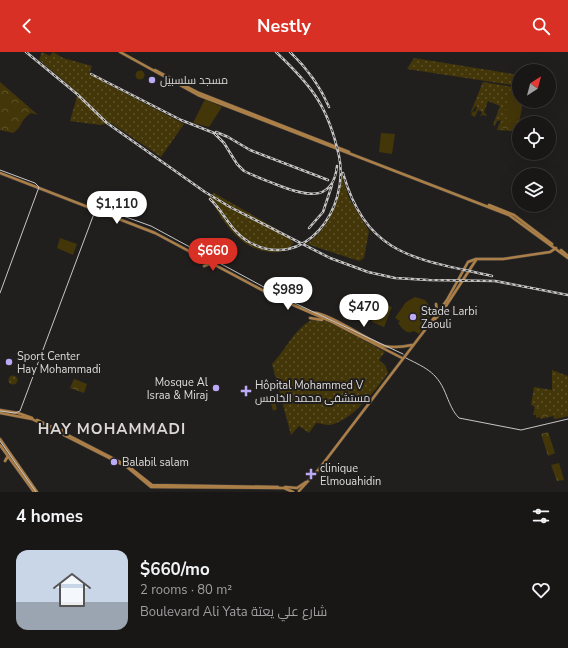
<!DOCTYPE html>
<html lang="en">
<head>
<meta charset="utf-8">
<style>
  :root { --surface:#191716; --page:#262423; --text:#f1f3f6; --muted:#9f9fa1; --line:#373635; --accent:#d93025 }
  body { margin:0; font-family:"Nunito Sans",Cairo,sans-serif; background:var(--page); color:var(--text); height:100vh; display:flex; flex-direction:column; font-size:15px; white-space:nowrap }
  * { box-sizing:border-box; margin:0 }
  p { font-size:13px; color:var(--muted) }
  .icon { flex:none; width:22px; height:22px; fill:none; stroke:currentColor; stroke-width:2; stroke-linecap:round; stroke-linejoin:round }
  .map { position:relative; height:440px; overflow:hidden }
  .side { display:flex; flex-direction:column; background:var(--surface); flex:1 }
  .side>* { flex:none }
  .needle { width:26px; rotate:36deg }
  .controls { position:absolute; left:512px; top:12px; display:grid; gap:8px }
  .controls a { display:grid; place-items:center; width:44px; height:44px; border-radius:50%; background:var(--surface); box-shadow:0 4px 16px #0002,0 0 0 1px var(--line); font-size:20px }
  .price { position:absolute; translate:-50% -34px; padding:0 9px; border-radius:14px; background:#fff; color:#222; font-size:13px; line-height:26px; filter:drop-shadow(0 1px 2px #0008) }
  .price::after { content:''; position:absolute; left:50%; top:24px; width:12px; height:9px; margin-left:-6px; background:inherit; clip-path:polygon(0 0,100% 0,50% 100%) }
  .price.current { background:var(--accent); color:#fff }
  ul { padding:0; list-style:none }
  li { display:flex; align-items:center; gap:12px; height:100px; padding:0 16px }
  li+li { border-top:1px solid var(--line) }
  li span { display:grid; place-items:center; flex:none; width:112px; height:80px; border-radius:12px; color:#555 }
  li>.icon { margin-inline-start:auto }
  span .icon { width:48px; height:48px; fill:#fffc; stroke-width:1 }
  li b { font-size:17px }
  h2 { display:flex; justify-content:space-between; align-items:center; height:48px; padding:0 16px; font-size:17px }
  header { display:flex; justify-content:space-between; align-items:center; height:52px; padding:0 16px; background:var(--accent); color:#fff; font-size:18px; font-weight:700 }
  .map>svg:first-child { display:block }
  .grass { fill:url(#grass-dots) }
  .park { fill:url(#park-crowns) }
  .pitch { fill:#433609 }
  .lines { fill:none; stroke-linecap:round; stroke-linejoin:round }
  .major-casing { stroke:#3d3c3b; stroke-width:3.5 }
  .major { stroke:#ab7f47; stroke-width:2.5 }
  .tram { stroke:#c7c6c5; stroke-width:1 }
  .rail-casing { stroke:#c7c6c5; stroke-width:2.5 }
  .rail { stroke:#211f1e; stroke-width:1; stroke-dasharray:3; stroke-linecap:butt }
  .poi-dot { fill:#bbaaf6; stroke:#211f1e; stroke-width:1.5 }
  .labels { text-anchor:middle; stroke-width:4; stroke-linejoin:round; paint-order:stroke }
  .poi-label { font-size:11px; fill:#dddcdb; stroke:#211f1e; text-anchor:start }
  .district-label { font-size:15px; font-weight:bold; letter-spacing:1px; fill:#dbd8d6; stroke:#211f1e }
</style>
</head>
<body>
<header><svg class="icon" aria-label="back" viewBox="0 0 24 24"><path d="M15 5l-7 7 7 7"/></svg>Nestly<svg class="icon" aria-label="search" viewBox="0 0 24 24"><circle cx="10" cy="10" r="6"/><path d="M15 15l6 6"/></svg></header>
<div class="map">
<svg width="568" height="440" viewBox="0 0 568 440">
  <defs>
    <pattern id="grass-dots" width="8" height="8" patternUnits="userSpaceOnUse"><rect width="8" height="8" fill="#433609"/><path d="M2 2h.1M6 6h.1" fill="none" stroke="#5e522c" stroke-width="1.8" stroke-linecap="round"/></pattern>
    <pattern id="park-crowns" width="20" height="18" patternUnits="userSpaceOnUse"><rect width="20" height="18" fill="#433609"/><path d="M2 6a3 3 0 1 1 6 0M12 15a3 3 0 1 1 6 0" fill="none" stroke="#5e522c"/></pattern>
  </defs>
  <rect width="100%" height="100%" fill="#211f1e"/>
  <g class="grass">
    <path d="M42,0l8,4 3,-4 10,6 29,8 -3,8 95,50 -23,33 -50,-34 -11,2 -30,-4 8,-28 -39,-33z"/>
    <path d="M414,6l105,17v11l-112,-17z"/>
    <path d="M483,30l36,6v13h4l-5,28 -2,2 -19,-1 4,-10 -4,1 -2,5 -2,-1 7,-19 -12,-5 -4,11 3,4 -5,-1 -2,2 2,-5 -4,-2 -3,7 -4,-2 2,-4 2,1 2,-5 -1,-1 -6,8z"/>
    <path d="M342,124l7,22 20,33 -5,27 -5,3 -52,-17c24,-18 29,-39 35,-68z"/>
    <path d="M214,141l68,39 12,11c-8,8 -13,10 -24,9 -31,-3 -48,-31 -61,-56z"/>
    <path d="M316,266l21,7 48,27 -6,8 6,5 3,8c-11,16 -38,50 -59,52 -4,0 -9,-2 -13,-2l-7,10 -10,-7 -8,9 -19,-71c14,-14 24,-39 44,-46z"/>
    <path d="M552,318l16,6v40l-7,2 -30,-13 3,-18 18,3z"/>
    <circle cx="13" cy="328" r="4.5"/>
  </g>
  <g class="park">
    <path d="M0,30l38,33 -7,-2c-12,8 -8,14 -18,20l-13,-3z"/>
    <path d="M503,68l14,3 -1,8 -15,-3z"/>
    <path d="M74,327l13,5 -3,9 -14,-5z"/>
    <path d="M535,354l26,12 -7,1 -1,-3 -13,3v-2l-4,1v-3h-3z"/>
    <path d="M548,380l7,21 -7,3 -7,-22z"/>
    <path d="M559,411l5,17 -7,1 -6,-16z"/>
  </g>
  <g class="pitch">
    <circle cx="140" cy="23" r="4.5"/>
    <path d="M511,35l8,1v13h4l-4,19 -15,-3z"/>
    <path d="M205,47l17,8 -13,20 -16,-4z"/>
    <path d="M381,81l14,1 -3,20 -13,-2z"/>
    <path d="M60,186l17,6 -4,11 -16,-7z"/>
    <path d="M415,245l10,3 6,8 -2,11 -10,15 -5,-3c-8,4 -11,-2 -16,-8l2,-2 -5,-3 11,-16z"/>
    <path d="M379,250l13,5 -8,20 -12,-5z"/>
    <path d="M273,342l4,15 -4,2 -4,-16z"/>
  </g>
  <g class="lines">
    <g class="major-casing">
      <g id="major">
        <path d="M120,0l78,43 311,120 59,43"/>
        <path d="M155,18l44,23 150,59"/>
        <path d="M0,121l155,60 122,65 53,23 72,37"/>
        <path d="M489,153l25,10 38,29"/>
        <path d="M561,198l7,6"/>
        <path d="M204,214l8,-3"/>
        <path d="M270,248l7,-2"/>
        <path d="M436,252l1,8"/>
        <path d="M312,261c12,-3 57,28 72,33 9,2 19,1 28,-1"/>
        <path d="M310,266l12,2"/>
        <path d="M429,273l13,-13 34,-52"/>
        <path d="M0,358l18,3 14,5"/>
        <path d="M0,361l32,6 95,48 24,20 133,1 9,4"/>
        <path d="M37,368l21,10h4l1,4"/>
        <path d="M64,381l64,33 24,19 126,2"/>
        <path d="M0,387l37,53"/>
        <path d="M0,393l34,47"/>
        <path d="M5,409l3,-5"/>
        <path d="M285,435l12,1 9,-6"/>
        <path d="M299,439l20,-22 109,-143 19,-26 21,-38 8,-3h27l47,-7 6,-4"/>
      </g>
    </g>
    <use href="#major" class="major"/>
    <g class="tram">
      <path d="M0,118l35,13 4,4 -39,106"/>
      <path d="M406,306c22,11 32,15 41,39 3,7 6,15 12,21l62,12 47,-11"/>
      <path d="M0,359l15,2 5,-2 75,-200 3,-4 53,19 135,73 117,55"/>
      <path d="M0,389l36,51"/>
    </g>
    <g class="rail-casing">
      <g id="rail">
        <path d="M26,0l51,42 30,29 98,69 25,15 100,51 38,14 27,6 34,2 66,1 73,14"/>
        <path d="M290,0c17,16 30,34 39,55"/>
        <path d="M91,22l90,46 33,13 10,10 13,21 7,7c10,5 21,9 31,13 25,10 58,22 62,-18"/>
        <path d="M216,80l12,5 22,13 78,30"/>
        <path d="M343,121c24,84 74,86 149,103"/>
        <path d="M210,147c14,13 22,34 39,43 56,31 101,-34 90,-86 -11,-50 -27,-70 -63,-104"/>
        <path d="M309,176l14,-16 9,-27"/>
      </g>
    </g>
    <use href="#rail" class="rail"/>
  </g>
  <g class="poi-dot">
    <circle cx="152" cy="28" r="4"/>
    <circle cx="413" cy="265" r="4"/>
    <circle cx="9" cy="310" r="4"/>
    <circle cx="216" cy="336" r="4"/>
    <path d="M244 333h4v4h4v4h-4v4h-4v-4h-4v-4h4z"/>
    <circle cx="114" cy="410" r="4"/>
    <path d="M309 416h4v4h4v4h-4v4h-4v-4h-4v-4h4z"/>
  </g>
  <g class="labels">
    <g class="poi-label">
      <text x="160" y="32">مسجد سلسبيل</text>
      <text x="421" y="263">Stade Larbi<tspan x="421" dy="13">Zaouli</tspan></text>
      <text x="17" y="308">Sport Center<tspan x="17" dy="13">Hay Mohammadi</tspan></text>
      <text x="208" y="334" text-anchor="end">Mosque Al<tspan x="208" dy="13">Israa &amp; Miraj</tspan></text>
      <text x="255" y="337">Hôpital Mohammed V<tspan x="255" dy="13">مستشفى محمد الخامس</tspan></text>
      <text x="122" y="414">Balabil salam</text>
      <text x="320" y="420">clinique<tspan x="320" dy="13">Elmouahidin</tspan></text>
    </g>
    <g class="district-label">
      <text x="112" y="382">HAY MOHAMMADI</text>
    </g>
  </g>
</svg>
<div class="controls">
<a><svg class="needle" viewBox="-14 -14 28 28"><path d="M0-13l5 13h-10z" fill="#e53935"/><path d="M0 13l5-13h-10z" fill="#9f9fa1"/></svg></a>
<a><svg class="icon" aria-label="locate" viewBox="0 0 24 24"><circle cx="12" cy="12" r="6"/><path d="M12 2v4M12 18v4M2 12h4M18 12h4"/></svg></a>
<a><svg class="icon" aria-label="layers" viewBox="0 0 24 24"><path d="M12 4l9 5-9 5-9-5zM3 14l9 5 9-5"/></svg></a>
</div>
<b class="price" style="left:117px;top:173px">$1,110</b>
<b class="price current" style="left:213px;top:220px">$660</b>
<b class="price" style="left:288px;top:259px">$989</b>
<b class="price" style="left:364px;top:276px">$470</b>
</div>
<section class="side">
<h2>4 homes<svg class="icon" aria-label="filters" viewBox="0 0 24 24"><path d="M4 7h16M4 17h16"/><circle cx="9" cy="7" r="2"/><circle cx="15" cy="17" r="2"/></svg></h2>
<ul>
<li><span style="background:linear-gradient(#c9d6e8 65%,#9aa5b1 0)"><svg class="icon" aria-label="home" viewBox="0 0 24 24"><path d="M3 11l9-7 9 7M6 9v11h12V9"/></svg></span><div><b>$660/mo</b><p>2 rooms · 80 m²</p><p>Boulevard Ali Yata شارع علي يعتة</p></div><svg class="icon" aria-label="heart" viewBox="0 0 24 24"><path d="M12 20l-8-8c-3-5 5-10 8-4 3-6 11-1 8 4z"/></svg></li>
</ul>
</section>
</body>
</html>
